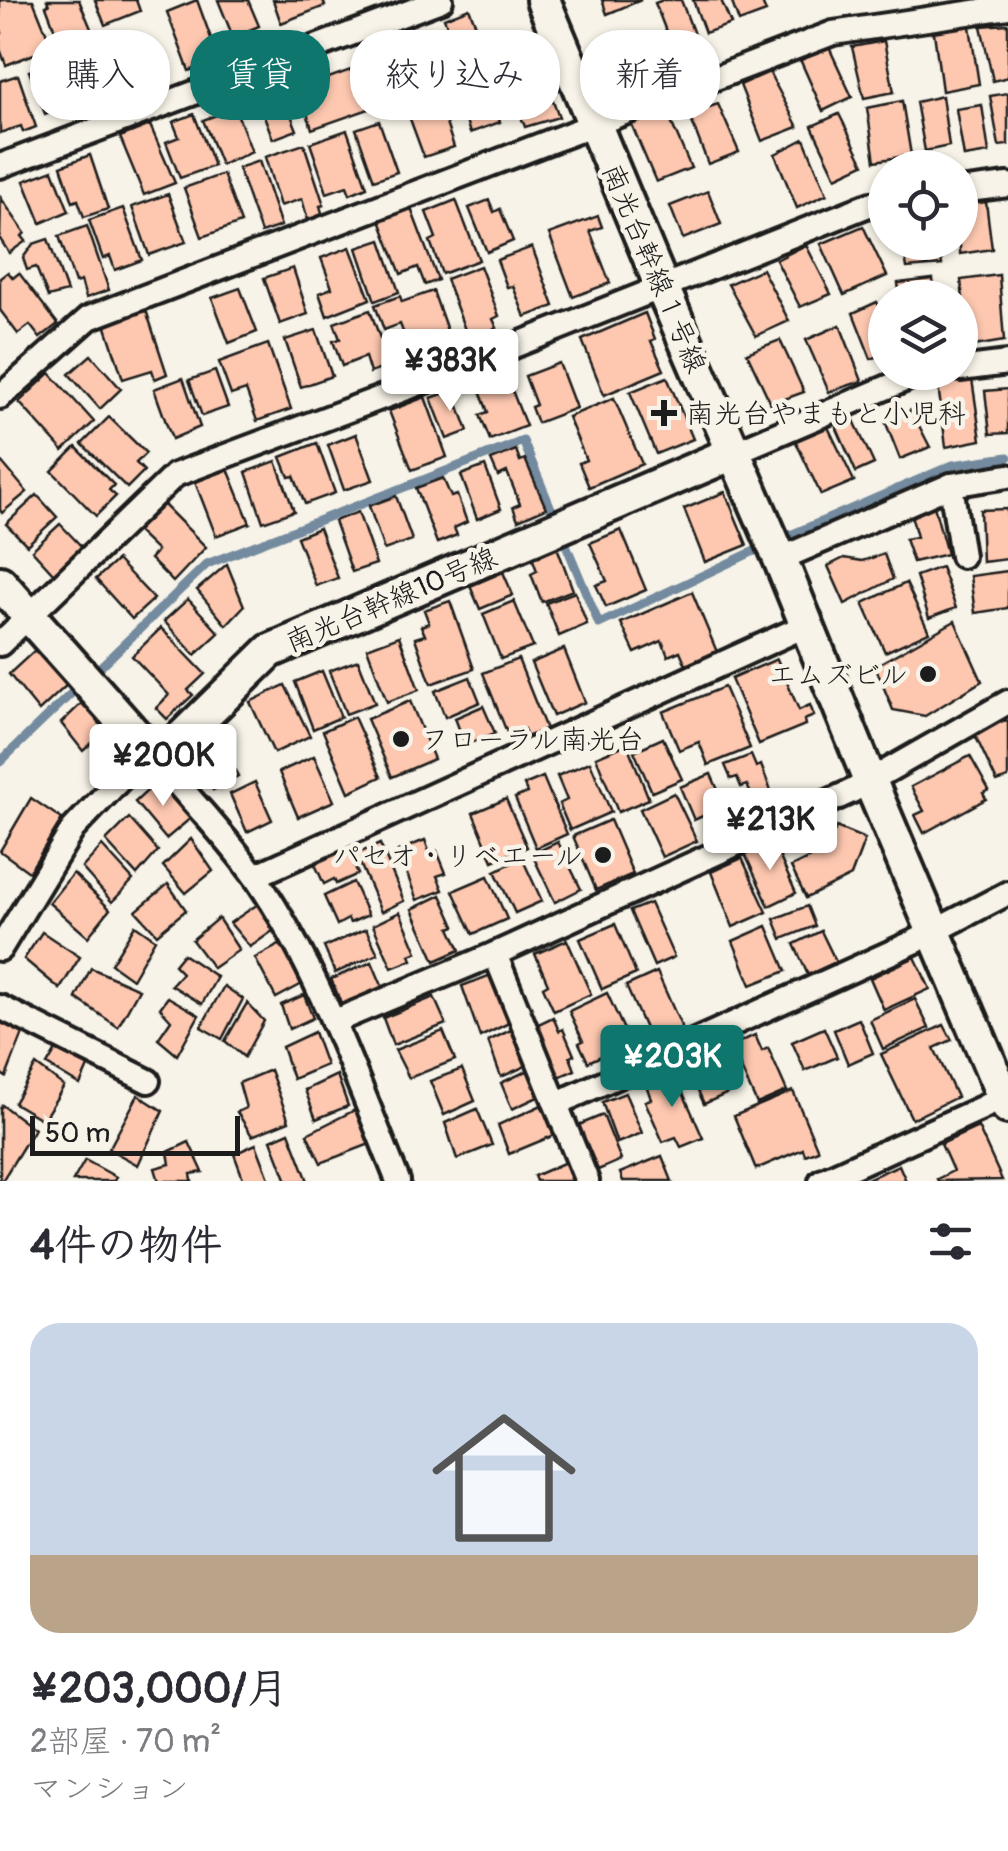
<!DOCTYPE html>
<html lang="ja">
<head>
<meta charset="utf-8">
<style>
  :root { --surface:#fff; --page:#f2f2f3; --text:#2b2b33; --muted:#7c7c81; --accent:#0f766e }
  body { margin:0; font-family:Pangolin,"Klee One",sans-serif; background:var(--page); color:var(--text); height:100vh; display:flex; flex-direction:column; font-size:38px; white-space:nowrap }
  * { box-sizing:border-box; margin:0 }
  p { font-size:32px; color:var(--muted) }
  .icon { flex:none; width:55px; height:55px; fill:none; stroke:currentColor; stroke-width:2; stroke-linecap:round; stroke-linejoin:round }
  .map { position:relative; height:1181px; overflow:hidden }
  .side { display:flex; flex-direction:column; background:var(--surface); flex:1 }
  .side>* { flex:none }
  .hud { position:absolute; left:30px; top:30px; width:950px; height:90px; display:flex; gap:20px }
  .buttons { position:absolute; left:868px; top:150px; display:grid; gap:20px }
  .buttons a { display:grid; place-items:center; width:110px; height:110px; border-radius:50%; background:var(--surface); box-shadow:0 2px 8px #0004; font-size:50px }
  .scale { position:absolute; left:30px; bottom:25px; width:210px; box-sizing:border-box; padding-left:10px; border:5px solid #1c1c1c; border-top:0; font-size:28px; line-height:35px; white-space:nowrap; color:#1c1c1c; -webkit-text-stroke:8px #f7f3e8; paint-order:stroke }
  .price { position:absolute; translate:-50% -85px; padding:0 22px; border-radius:10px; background:#fff; color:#222; font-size:32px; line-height:65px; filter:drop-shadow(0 2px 5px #0008) }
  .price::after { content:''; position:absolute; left:50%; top:60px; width:30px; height:22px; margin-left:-15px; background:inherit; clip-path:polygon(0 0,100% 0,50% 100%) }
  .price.on { background:var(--accent); color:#fff }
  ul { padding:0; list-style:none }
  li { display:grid; align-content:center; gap:20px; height:530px; padding:0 30px }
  li span { display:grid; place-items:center; height:310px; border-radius:30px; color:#555 }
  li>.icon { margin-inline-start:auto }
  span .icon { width:180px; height:180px; fill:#fffc; stroke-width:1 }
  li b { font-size:42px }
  h2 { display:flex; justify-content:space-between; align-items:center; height:120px; padding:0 30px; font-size:42px }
  .pill { padding:0 35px; border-radius:40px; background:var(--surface); box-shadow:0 2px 8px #0004; font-size:35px; line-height:90px }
  .pill.on { background:var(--accent); color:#fff }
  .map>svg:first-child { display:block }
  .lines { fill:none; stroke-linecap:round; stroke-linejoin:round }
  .stream { stroke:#738a9f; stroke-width:9 }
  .building { fill:#fec8b0; stroke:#1c1c1c; stroke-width:2.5 }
  .street-casing { stroke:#1c1c1c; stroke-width:30 }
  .secondary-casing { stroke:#1c1c1c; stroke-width:40 }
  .street { stroke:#f7f3e8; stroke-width:22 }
  .secondary { stroke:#f7f3e8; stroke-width:32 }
  .poi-dot { fill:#1c1c1c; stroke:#f7f3e8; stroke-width:4 }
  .labels { text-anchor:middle; stroke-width:9; stroke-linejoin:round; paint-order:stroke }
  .street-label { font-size:28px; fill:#1c1c1c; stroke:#f7f3e8 }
  .poi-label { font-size:28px; fill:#1c1c1c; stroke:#f7f3e8; text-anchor:start }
</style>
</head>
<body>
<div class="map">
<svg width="1008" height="1181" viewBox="0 0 1008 1181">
  <rect width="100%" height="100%" fill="#f7f3e8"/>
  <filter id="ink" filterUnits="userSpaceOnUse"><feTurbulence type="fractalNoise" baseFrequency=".01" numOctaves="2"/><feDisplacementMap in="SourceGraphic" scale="20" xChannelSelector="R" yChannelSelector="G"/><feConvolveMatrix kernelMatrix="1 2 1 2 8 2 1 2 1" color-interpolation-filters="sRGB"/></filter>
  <g filter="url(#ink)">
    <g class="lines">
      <g class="stream">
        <path d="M779,540l174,-75 55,-8"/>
        <path d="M93,674l114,-110 316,-123 76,183 166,-78"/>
        <path d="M0,762l81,-78"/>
      </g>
    </g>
    <g class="building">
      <path d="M0,0h33l19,47 -46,18 -6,-16v-15l2,-1 -2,-6z"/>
      <path d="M47,0h32l13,31 -32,12 -14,-37 3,-1z"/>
      <path d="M95,0h41l4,11 -35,14z"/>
      <path d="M197,0l22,60 -30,11 -22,-59z"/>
      <path d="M218,0h30l11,26 -26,11z"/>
      <path d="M273,0h50l2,6 -44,17z"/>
      <path d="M602,0h39l-34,14z"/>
      <path d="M663,0h18l16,42 -23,10 -19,-49z"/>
      <path d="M693,0h28l10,24 -26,9z"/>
      <path d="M731,0h30l5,12 -27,10z"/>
      <path d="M469,8l18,45 -14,5 -5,-14 -12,5 -12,-31z"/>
      <path d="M969,20l10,64 -37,7 -9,-66z"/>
      <path d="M1008,24v53l-15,4 -12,-55z"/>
      <path d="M384,31l5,15 20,-8 19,52 -45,17 -16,-41 7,-3 -9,-24z"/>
      <path d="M884,41l10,51 -30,6 -12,-51z"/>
      <path d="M827,43l25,54 -29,14 -24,-54z"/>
      <path d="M653,45l12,31 -48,18 -13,-32z"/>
      <path d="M115,50l12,32 -28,11 -13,-32z"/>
      <path d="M529,59l7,16 3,-1 3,8 4,-1 13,36 -34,10 -22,-58z"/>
      <path d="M59,60l16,43 -30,11 -16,-43z"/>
      <path d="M356,68l13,41 -57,20 -6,-19 10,-3 -7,-22z"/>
      <path d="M769,72l29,55 -36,14 -22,-56z"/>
      <path d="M18,75l18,52 -13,5 -2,-6 -21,7v-52z"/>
      <path d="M484,75l16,47 -30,11 -16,-48z"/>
      <path d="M272,90l3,8 8,-3 14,35 -24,9 -12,-31 4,-2 -4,-12z"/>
      <path d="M1008,93v52l-9,1 -9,-50z"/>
      <path d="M942,96l7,50 -24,5 -9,-49z"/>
      <path d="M437,97l17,50 -30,10 -18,-49z"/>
      <path d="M902,101l9,54 -36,6 -8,-53z"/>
      <path d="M718,104l21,48 -31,12 -19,-50z"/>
      <path d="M982,105l7,48 -25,4 -8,-48z"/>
      <path d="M235,108l17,44 -31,13 -18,-45z"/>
      <path d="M666,110l25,58 -35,14 -26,-61z"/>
      <path d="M194,114l20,52 -34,12 -14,-36 13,-5 -6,-15z"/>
      <path d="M839,114l25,50 -28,13 -24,-51z"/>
      <path d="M379,121l18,51 -23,8 -18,-51z"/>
      <path d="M150,125l25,58 -31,12 -24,-58z"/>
      <path d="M347,130l20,57 -17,7 -3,-8 -20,7 -17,-50z"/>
      <path d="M804,139l23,55 -30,14 -22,-54z"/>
      <path d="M304,144l20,61 -4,1 3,10 -15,4 -6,-21 -22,7 -15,-49z"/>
      <path d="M90,155l18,54 -24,8 -6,-17 -5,2 -12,-36z"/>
      <path d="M259,161l22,65 -20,7 -23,-65z"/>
      <path d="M53,170l16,41 -28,12 -17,-42z"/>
      <path d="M223,174l18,49 -39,14 -18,-49z"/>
      <path d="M708,191l13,33 -38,15 -13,-33z"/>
      <path d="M168,194l18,48 -37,13 -17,-48z"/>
      <path d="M1,198l24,35 -3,3 4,5 -17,12 -9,-14z"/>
      <path d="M456,200l23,60 -37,14 -12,-33 6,-3 -10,-26z"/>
      <path d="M489,200l5,12 6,-3 13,32 -26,11 -18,-44z"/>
      <path d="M986,202l6,47 -32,5v-49z"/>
      <path d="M410,206l28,74 -13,5 -7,-18 -17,7 -22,-56z"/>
      <path d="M123,208l19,52 -27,10 -5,-14 -7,3 -14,-39z"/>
      <path d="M598,216l4,11 -12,4 20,52 -37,14 -24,-63z"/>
      <path d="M87,226l22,64 -23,8 -5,-17 -6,2 -16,-47z"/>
      <path d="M863,226l24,50 -43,19 -23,-51z"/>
      <path d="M48,239l19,53 -19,5 -12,-30 -9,3 -4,-12 10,-14z"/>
      <path d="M381,240l18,52 -24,9 -18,-53z"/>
      <path d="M903,242h36l3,23 -35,3z"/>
      <path d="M806,245l25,49 -31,13 -24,-47z"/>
      <path d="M350,247l20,52 -43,17 -8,-23 13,-5 -11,-30z"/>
      <path d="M532,247l22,59 -29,11 -12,-31 -6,1 -10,-27z"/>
      <path d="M480,266l19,50 -6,3 4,9 -29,10 -22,-59z"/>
      <path d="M293,268l15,46 -28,10 -16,-46z"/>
      <path d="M762,269l27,52 -33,15 -28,-52z"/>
      <path d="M8,272l5,6 6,-5 39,51 -18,14 -10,-13 -12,9 -18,-24v-32z"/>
      <path d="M999,275l5,66 -36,6 -7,-67z"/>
      <path d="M933,279l2,19h-35l-2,-15z"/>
      <path d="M240,288l17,44 -28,11 -17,-45z"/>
      <path d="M433,291l16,45 -39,14 -10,-26 -16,6 -9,-25 25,-9 2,6z"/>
      <path d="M877,302l8,16v36l-14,5 -18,-46z"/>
      <path d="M146,310l21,64 -12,5 -3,-9 -29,9 -18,-55z"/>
      <path d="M370,310l20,56 -20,7 -5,-16 -23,9 -9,-25 7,-2 -6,-16z"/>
      <path d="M645,313l10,26 -4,2 13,29 -60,25 -22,-55z"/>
      <path d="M840,325l22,56 -33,11 -23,-52z"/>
      <path d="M316,330l16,46 -31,11 -16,-47z"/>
      <path d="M780,340l24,52 -33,12 -24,-51z"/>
      <path d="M268,344l23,65 -34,12 -11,-31 -15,5 -12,-33z"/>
      <path d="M91,355l30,34 -21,20 -31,-35z"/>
      <path d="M559,363l17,45 -39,15 -6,-16 5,-2 -11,-29z"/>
      <path d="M215,371l13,36 -26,9 -13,-36z"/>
      <path d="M50,373l44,49 -31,29 -44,-49z"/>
      <path d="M667,377l26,62 -37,15 -26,-62z"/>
      <path d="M183,378l17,49 -28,12 -18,-50z"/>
      <path d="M972,379l9,61 -35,7 -8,-62z"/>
      <path d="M508,380l18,46 -36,14 -10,-25 8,-3 -8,-21z"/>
      <path d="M1008,389v44l-18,1 -5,-43z"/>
      <path d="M453,390l15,41 -21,8 -16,-41z"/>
      <path d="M425,397l22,60 -35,13 -23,-59z"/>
      <path d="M614,398l28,66 -53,23 -10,-24 7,-3 -18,-43z"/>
      <path d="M911,410l19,37 -30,12 -15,-38z"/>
      <path d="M852,416l22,48 -18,8 -21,-48z"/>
      <path d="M109,417l37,36 -10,10 8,8 -17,17 -45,-44z"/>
      <path d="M828,427l26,54 -33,14 -26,-55z"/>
      <path d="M356,434l17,46 -29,10 -16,-45z"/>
      <path d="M317,443l18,50 -30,11 -11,-28 -5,1 -8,-20z"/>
      <path d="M76,447l38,38 -5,5 7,6 -20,20 -44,-45z"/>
      <path d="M516,450l4,11 5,-2 21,49 -28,12 -5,-13 7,-3 -13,-32 -9,4 -7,-16z"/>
      <path d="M0,460l27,32 -25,21 -2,-3z"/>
      <path d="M276,461l18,50 -31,11 -17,-50z"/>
      <path d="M485,466l16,43 -24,10 -16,-44z"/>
      <path d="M228,469l22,54 -34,13 -21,-54z"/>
      <path d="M443,478l8,19 6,-2 10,27 -13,6 3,7 -20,8 -21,-55z"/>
      <path d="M725,492l22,53 -42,17 -21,-53z"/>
      <path d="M37,495l20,22 -30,28 -21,-21z"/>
      <path d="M396,496l16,44 -28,10 -15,-44z"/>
      <path d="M163,504l43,43 -33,35 -23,-23 7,-8 -21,-20z"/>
      <path d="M934,506l13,48 -34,8 -8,-23 12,-2 -6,-22z"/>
      <path d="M1007,509l1,50 -26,3 -2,-52z"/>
      <path d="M358,512l18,52 -24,8 -18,-51z"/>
      <path d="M60,524l22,23 -28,27 -22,-24z"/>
      <path d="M319,528l19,50 -22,8 -19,-49z"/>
      <path d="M621,530l25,60 -40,17 -10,-22 11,-4 -17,-38z"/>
      <path d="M557,547l16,43 -31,12 -11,-28 6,-3 -5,-14z"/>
      <path d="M884,554l9,25 -48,25 -17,-38 16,-8 18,3z"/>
      <path d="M117,560l37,39 -22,20 -36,-40z"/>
      <path d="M227,564l17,42 -18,19 -29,-35z"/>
      <path d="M941,567l15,41 -27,10 -13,-42z"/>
      <path d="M1008,571v37l-33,5 -5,-37z"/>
      <path d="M503,572l10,23 -33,14 -10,-23z"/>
      <path d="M906,583l23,49 -44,20 -22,-49z"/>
      <path d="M575,592l12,32 -28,12 -13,-33z"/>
      <path d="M692,592l25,60 -31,13 -6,-14 -12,5 -6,-15 -27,12 -14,-30z"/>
      <path d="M188,599l31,34 -24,22 -31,-34z"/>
      <path d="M450,601l24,68 -43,15 -16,-46 10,-3 -4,-9 8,-3 -5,-13z"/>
      <path d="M514,601l19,46 -32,12 -18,-45z"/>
      <path d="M955,621l27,60 -57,35 -32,-6 -18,-44z"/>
      <path d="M161,628l44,46 -17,16 5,5 -26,24 -11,-11 13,-13 -37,-39z"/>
      <path d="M399,636l20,54 -32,12 -20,-54z"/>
      <path d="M564,649l21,53 -32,14 -22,-53z"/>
      <path d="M35,650l34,33 -30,28 -30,-37z"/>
      <path d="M518,659l28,70 -19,8 -3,-8 -16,6 -25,-62z"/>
      <path d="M777,659l22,51 11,-5 4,11 -10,4 1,5 -46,19 -28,-65z"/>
      <path d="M358,660l17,43 -29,11 -17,-43z"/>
      <path d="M322,671l19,46 -28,12 -18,-47z"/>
      <path d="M470,677l10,25 -35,15 -10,-26z"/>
      <path d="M285,685l25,51 -36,17 -24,-51z"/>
      <path d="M724,687l26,61 -42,17 -9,-23 -20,8 -16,-38z"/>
      <path d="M87,698l34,37 -15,19 -11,-14 -12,11 -22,-28z"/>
      <path d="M410,701l24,58 -42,18 -25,-58z"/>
      <path d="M483,706l12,27 -30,12 -10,-27z"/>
      <path d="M354,717l27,60 -32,15 -26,-61z"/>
      <path d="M1008,721v57l-11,4 -23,-49 17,-11z"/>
      <path d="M663,738l19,41 -30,13 -18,-41z"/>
      <path d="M218,739l20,37 -25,14 -6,-10 -4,2 -15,-26z"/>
      <path d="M627,744l22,55 -31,13 -22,-55z"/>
      <path d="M751,755l5,12 5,-2 10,26 -18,8 -6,-14 -6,2 -4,-10 -6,2 -6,-14z"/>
      <path d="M314,756l20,45 -36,16 -19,-45z"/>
      <path d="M970,756l19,34 -6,3 3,6 -62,34 -9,-18 9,-4 -13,-24z"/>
      <path d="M590,762l21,50 -41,18 -11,-26 8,-4 -10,-24z"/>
      <path d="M711,774l14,32 -31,14 -14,-33z"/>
      <path d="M543,777l24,57 -31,14 -21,-50 12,-5 -3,-8z"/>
      <path d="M160,779l32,38 -26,22 -31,-37z"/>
      <path d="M255,782l17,38 -25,12 -17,-38z"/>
      <path d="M674,793l23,48 -35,16 -22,-48z"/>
      <path d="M31,798l31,21 -33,53 -29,-21z"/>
      <path d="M506,799l21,48 -34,14 -20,-48z"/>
      <path d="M129,818l29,33 -21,24 -31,-34z"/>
      <path d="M610,820l23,54 -37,16 -23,-54z"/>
      <path d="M836,827l29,12 -14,37 -45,22 -15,-31 23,-11 10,-25 9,4z"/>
      <path d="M191,839l22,32 -27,22 -23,-27z"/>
      <path d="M425,840l5,14 7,-3 9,22 -9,3 6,14 -26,10 -19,-49z"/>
      <path d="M772,840l24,53 -27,13 -25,-54z"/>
      <path d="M558,842l23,47 -26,13 -23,-48z"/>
      <path d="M380,844l24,57 -23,11 -25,-58z"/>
      <path d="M102,846l31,34 -21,22 -30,-34z"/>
      <path d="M346,846l12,28 -22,10 -2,-5 -10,5 -11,-24z"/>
      <path d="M522,858l20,43 -27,12 -20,-42z"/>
      <path d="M742,858l25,54 -34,15 -22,-55z"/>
      <path d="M73,873l37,36 -22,28 -39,-34z"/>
      <path d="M488,876l19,43 -34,15 -20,-43z"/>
      <path d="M353,882l15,33 -18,8 -2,-4 -11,6 -13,-29z"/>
      <path d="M168,884l18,26 -29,24 -21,-23z"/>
      <path d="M441,895l14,31 -5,2 10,22 -25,11 -23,-52z"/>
      <path d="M261,902l16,26 -27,19 -20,-24z"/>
      <path d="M650,903l24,54 -20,9 -24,-55z"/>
      <path d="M807,906l8,20 -33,13 -8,-20z"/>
      <path d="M400,912l17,40 -7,3 2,5 -20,8 -19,-43z"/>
      <path d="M218,918l21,32 -26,18 -21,-28z"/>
      <path d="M615,924l21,50 -34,15 -22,-50z"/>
      <path d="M135,925l20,14 -23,40 -21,-15z"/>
      <path d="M767,926l19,45 -35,14 -18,-44z"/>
      <path d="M366,929l12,25 -43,19 -11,-26z"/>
      <path d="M821,931l15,31 -28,13 -14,-31z"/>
      <path d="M42,932l38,25 -20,32 -36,-30z"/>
      <path d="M567,940l24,54 -37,17 -11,-24 5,-3 -13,-30z"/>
      <path d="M283,943l21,40 -28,15 -21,-40z"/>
      <path d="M183,954l34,23 -15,27 -31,-19 11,-12 -8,-8z"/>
      <path d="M915,957l15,32 -46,21 -14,-32z"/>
      <path d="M372,962l11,26 -41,17 -11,-26z"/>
      <path d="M91,968l48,21 -21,38 -42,-29z"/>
      <path d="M657,972l25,56 -31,14 -25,-56z"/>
      <path d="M491,975l18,48 -29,14 -18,-51z"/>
      <path d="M224,986l19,13 -21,40 -21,-12z"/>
      <path d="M607,993l23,50 -42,19 -9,-19 4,-2 -14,-30z"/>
      <path d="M304,995l9,23 -24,11 -8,-24z"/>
      <path d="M168,997l31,18 -22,40 -19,-16 13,-19 -11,-12z"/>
      <path d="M434,997l12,27 -53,21 -10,-27z"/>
      <path d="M915,999l14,29 -46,21 -13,-29z"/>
      <path d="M247,1003l17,18 -20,36 -19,-16z"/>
      <path d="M553,1017l6,14 4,-2 11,26 -4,2 5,13 -19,8 -22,-52z"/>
      <path d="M0,1018l24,13 -18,46 -6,-4z"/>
      <path d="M859,1019l14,34 -25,11 -14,-34z"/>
      <path d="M944,1025l8,15 -18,8 23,49 -45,22 -31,-65z"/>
      <path d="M824,1028l13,29 -32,14 -13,-29z"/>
      <path d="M513,1029l15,36 -27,12 -13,-36z"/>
      <path d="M443,1031l12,29 -46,18 -14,-28z"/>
      <path d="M314,1032l12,33 -33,14 -11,-32z"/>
      <path d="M755,1035l7,16 6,-3 19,43 -30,13 -26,-58z"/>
      <path d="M60,1043l31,17 -11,25 -33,-20z"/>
      <path d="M721,1055l16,34 -33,15 -15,-34z"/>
      <path d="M36,1065l28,21 -21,34 -29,-17z"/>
      <path d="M462,1069l13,32 -31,14 -14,-34z"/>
      <path d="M270,1070l19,51 -37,15 -15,-24 9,-4 -7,-25z"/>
      <path d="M529,1070l11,26 -28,13 -11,-26z"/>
      <path d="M673,1070l30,68 -22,9 -5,-10 -13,5 -18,-41 6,-2 -6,-17z"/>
      <path d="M337,1075l11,31 -32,13 -11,-29z"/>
      <path d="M793,1091l25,59 -13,5 -2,-6 -47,20 -22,-53z"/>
      <path d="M625,1093l17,40 -25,10 -15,-41z"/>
      <path d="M138,1095l25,16 -25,54 -29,-16z"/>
      <path d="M544,1104l13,30 -48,20 -11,-29z"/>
      <path d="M2,1105l32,24 -32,52 -2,-2v-70z"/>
      <path d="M357,1109l13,35 -49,19 -14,-29z"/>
      <path d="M477,1109l15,36 -35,14 -12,-36z"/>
      <path d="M603,1115l18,45 -23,10 -19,-45z"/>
      <path d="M978,1127l24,53 -64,1 -1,-2 16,-8 -12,-27z"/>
      <path d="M289,1132l19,49h-21l-16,-41z"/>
      <path d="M189,1142l14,30 -12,2 1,7h-33l-4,-13 15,-4 -2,-12z"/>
      <path d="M256,1144l14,37h-26l-10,-27z"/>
      <path d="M662,1156l10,25h-49l-3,-8z"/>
      <path d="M85,1160l31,17 -2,4h-41z"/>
      <path d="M568,1161l9,20h-41l-2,-5z"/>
      <path d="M899,1165l7,16h-38l-1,-2z"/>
    </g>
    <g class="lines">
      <g class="street-casing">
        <g id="street">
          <path d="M0,166l441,-166"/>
          <path d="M960,191l48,-6"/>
          <path d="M960,369l48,-6"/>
          <path d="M0,397l89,-79 744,-285 175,-26"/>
          <path d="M733,453l183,-78 19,-3"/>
          <path d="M951,485l11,71"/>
          <path d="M780,559l171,-74 57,-9"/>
          <path d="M0,644l175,-169 248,-93 448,-178 14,-2"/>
          <path d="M158,761c32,39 69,76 98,117 62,90 101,202 142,303"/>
          <path d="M255,876l552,-251"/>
          <path d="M0,949l73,-120 76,-80"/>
          <path d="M495,954l92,227"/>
          <path d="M0,1007l148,74"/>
          <path d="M333,1022l162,-68 357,-163 156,-89"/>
          <path d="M556,1104l358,-162 94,-49"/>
          <path d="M821,1181l163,-74 24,-14"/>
        </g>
      </g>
      <g class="secondary-casing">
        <g id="secondary">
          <path d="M543,0l119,287 118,272 90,222 138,326"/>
          <path d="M0,583l158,178 112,-110 463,-198"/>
        </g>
      </g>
      <use href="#street" class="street"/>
      <use href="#secondary" class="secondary"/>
    </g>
  </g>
  <g class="poi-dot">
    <path d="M659 398h10v10h10v10h-10v10h-10v-10h-10v-10h10z"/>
    <circle cx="928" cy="674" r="10"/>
    <circle cx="401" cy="739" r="10"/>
    <circle cx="603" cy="855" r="10"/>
  </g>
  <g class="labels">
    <g class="street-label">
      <text transform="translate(655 268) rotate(67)" y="10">南光台幹線１号線</text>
      <text transform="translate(391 599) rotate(-23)" y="10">南光台幹線10号線</text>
    </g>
    <g class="poi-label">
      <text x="686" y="423">南光台やまもと小児科</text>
      <text x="908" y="684" text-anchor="end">エムズビル</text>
      <text x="421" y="749">フローラル南光台</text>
      <text x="583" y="865" text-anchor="end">パセオ・リベエール</text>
    </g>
  </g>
</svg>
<div class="buttons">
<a><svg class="icon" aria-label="locate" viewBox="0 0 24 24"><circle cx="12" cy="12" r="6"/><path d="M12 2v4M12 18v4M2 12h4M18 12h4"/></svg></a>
<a><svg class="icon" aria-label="layers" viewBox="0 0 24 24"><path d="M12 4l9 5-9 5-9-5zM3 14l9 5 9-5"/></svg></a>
</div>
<div class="scale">50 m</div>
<b class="price" style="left:450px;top:414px">¥383K</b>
<b class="price" style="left:163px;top:809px">¥200K</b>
<b class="price" style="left:770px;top:873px">¥213K</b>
<b class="price on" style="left:672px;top:1110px">¥203K</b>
<div class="hud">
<a class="pill">購入</a>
<a class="pill on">賃貸</a>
<a class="pill">絞り込み</a>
<a class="pill">新着</a>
</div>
</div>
<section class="side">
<h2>4件の物件<svg class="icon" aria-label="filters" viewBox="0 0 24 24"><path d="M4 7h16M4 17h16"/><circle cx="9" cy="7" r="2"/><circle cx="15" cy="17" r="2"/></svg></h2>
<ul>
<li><span style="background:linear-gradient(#c9d6e8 75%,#b9a48a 0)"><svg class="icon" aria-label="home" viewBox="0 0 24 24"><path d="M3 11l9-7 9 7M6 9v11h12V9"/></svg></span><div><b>¥203,000/月</b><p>2部屋 · 70 m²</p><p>マンション</p></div></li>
</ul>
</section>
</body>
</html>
